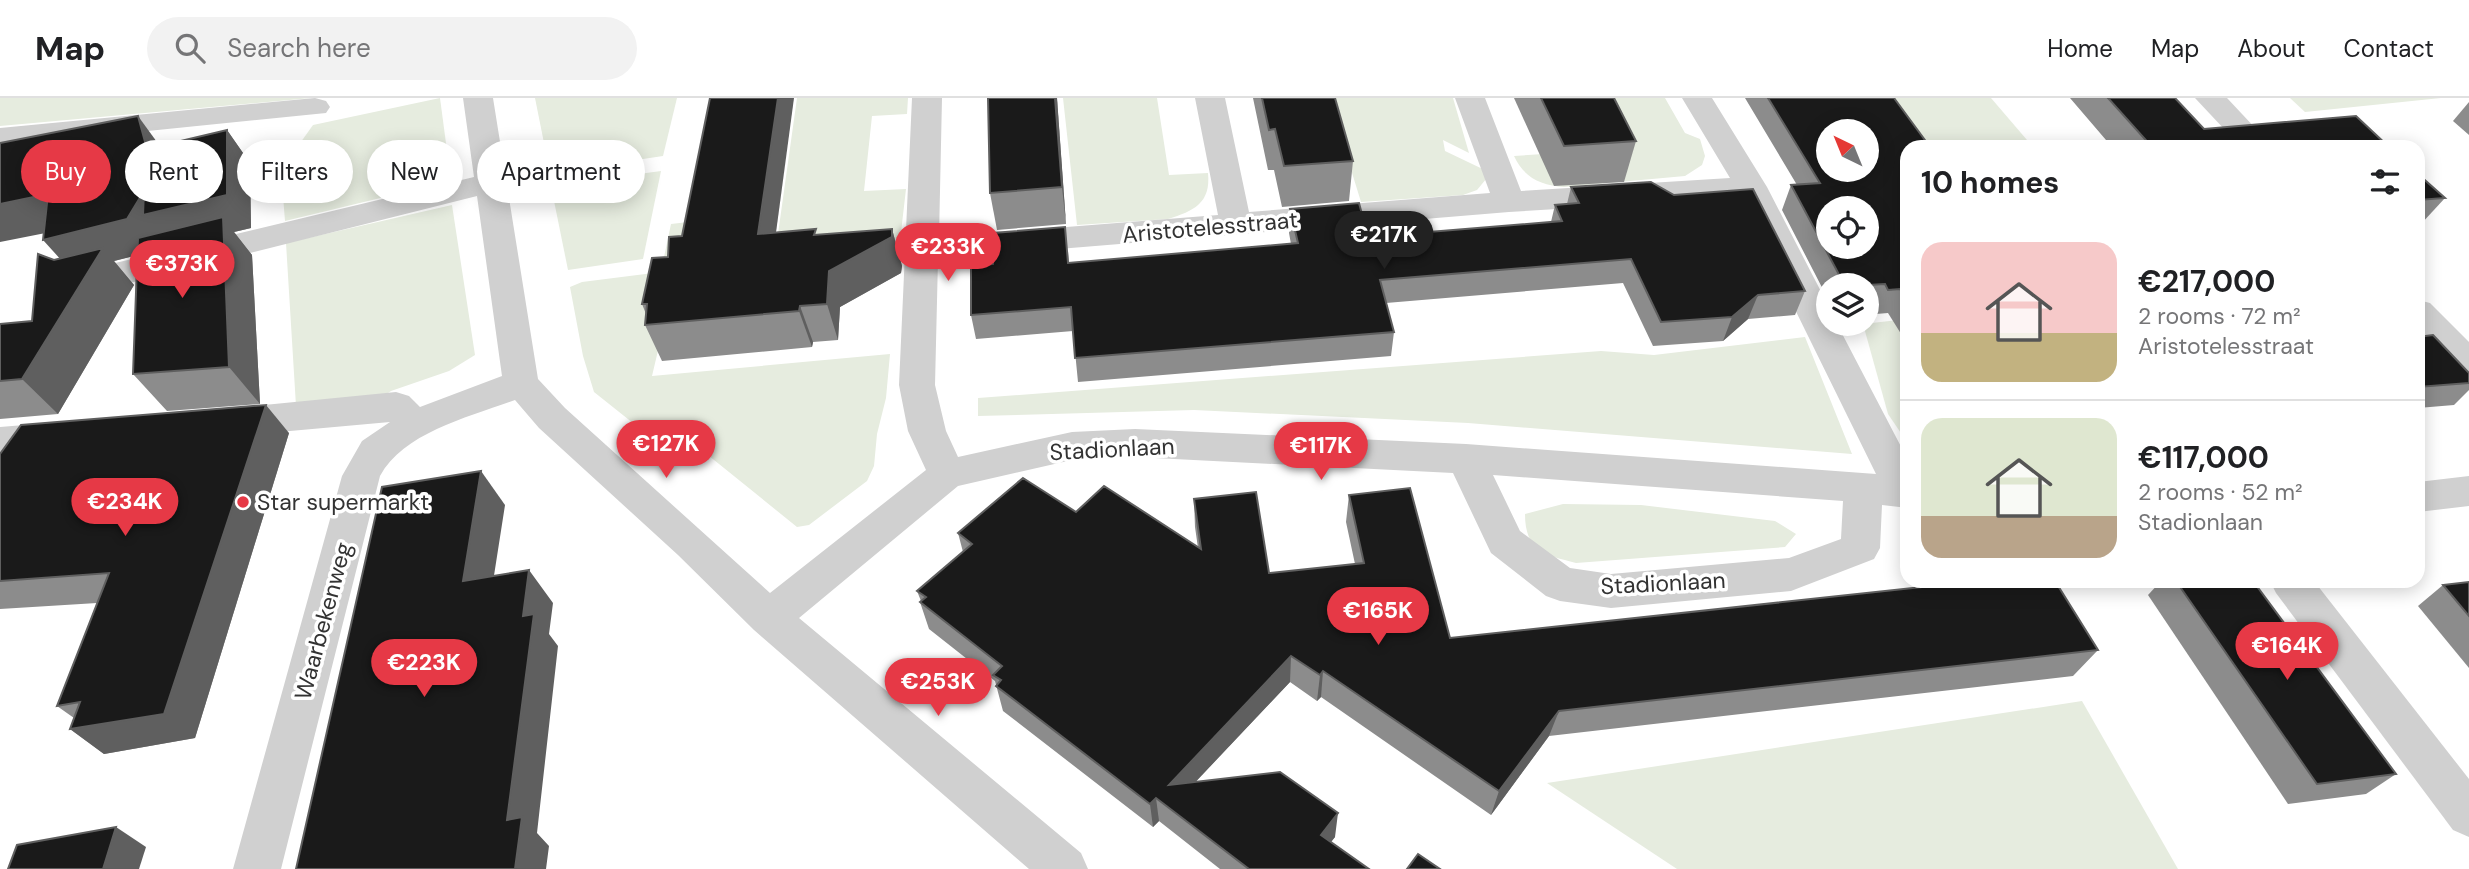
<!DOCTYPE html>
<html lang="en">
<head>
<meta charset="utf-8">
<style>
  :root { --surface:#fff; --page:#f2f2f2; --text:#202124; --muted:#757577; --line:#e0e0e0; --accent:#e63946 }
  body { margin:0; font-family:"DM Sans",sans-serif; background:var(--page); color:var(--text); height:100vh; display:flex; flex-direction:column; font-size:26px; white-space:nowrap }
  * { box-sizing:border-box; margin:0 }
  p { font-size:23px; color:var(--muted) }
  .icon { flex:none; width:38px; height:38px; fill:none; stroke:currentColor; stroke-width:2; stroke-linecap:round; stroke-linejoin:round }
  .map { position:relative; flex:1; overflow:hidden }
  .sheet { position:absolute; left:1900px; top:42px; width:525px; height:448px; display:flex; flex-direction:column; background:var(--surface); border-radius:21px; box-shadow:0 4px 18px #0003 }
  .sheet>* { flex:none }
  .top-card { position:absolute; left:21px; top:42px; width:665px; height:63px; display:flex; gap:14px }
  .needle { width:46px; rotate:317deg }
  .tools { position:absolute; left:1816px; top:21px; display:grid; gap:14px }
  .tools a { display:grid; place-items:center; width:63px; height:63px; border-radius:50%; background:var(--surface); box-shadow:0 4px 18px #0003; font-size:35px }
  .price { position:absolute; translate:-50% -60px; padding:0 16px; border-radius:24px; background:var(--accent); color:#fff; font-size:23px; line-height:46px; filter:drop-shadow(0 2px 4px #0008) }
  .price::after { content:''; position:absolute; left:50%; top:42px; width:21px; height:16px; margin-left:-10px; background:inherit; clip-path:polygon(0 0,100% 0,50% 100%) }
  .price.current { background:#222; color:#fff }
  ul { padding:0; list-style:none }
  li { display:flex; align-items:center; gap:21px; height:175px; padding:0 21px }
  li+li { border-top:2px solid var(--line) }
  li span { display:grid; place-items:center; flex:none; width:196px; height:140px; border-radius:21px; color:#555 }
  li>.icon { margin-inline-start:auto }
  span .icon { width:84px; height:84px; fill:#fffc; stroke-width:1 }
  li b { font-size:30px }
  h2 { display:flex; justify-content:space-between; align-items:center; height:84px; padding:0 21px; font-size:30px }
  .chip { padding:0 24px; border-radius:32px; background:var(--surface); box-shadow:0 4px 18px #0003; font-size:24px; line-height:63px }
  .chip.current { background:var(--accent); color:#fff }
  header { display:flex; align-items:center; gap:42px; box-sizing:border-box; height:98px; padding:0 35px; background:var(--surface); border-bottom:2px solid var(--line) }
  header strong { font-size:33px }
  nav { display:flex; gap:38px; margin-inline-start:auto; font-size:24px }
  .search { width:490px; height:63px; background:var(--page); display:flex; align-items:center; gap:18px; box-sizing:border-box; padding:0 24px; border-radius:38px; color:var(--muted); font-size:26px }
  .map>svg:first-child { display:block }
  .green { fill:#e6ecdf }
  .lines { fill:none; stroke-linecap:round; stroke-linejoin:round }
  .minor { fill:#d0d0d0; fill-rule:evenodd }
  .wall { fill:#8c8c8c }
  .shaded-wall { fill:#5f5f5f }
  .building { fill:#1a1a1a; stroke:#5f5f5f; stroke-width:2; fill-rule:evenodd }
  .poi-dot { fill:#e63946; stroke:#fff; stroke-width:2.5 }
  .labels { text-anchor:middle; stroke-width:7; stroke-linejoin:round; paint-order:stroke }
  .street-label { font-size:23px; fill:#333; stroke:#fff }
  .poi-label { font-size:23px; fill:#333; stroke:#fff; text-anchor:start }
</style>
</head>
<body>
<header>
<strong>Map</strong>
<div class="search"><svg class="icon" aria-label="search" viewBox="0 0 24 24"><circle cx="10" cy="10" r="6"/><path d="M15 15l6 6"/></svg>Search here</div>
<nav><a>Home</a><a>Map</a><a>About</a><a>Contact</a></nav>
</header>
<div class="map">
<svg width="2469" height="771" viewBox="0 0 2469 771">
  <rect width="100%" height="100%" fill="#fff"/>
  <g class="green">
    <path d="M0,0h311l-311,28z"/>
    <path d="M440,0l11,83 -166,40 -4,-51 32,-45z"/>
    <path d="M535,0h142l-14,58 -113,17z"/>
    <path d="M797,0h111l-1,16 -35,2 -8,75 42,-2 -6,52 -237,21 8,-38 34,-4 72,21z"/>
    <path d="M1063,0h94l12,77 39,-2c3,30 -14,38 -40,46l-91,6z"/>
    <path d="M1329,0h124l16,55 -26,-13 2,11 46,22 -14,17 -14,5 -102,7z"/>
    <path d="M1586,0h79l20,35 15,6 5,17 -3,9 -17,11 -121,11c-23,-2 -40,-9 -50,-31l29,-2z"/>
    <path d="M1882,0h109l42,49h-116z"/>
    <path d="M2290,0h151l-136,14z"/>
    <path d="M661,73l-18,88 -75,11 -17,-84z"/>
    <path d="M452,107l23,150 -26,16 -58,20 -12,8 -83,7 -10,-163z"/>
    <path d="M677,172l-25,106 238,-22 -4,44 -9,36 -3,32 -7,15 -58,44 -12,2 -109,-88 -40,-4 -54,-43 -11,-36 -13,-69 12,-5z"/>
    <path d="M1907,221v123l-19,-28 -25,-90z"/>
    <path d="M1805,239l47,117 -384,-31 -274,-13 -216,6v-18l623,-47 53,4z"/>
    <path d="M1563,406l78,1 134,16 21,13 -11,13 -209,16c-31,-8 -51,-12 -51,-49z"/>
    <path d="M2082,603l96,168h-501l-130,-86z"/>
  </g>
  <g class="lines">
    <g class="minor">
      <path d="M315,0l11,3 4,6 -4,6 -326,33v-18z"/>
      <path d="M463,0h30l45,281 27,29 205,185 156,-123 -18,-39 -9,-46 13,-287h30l-3,139 279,-22 -23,-117h30l24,114 241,-19 -35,-95h30l36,93 209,-13 -48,-80h30l55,89 62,120v17h8l71,136v48l-26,-3 -2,43 -6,11 -83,32 -180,17 -51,-7 -14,-5 -55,-43 -38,-80 -318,-16 -63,3 -114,26 -159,132 282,235 7,16h-59l-275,-239 -76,-75 -139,-127 -24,-28c-45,17 -111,32 -135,76l-99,393h-48l109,-393 20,-35 28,-19 -165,15 -13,-4 -6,-10 6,-10 13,-4 171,-17 13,4 11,11 82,-31 -25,-180 -391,98 -12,-4 -5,-8 5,-8 12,-4 388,-93zM1740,100l136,276 -410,-30 -331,-15 -63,3 -114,25 -12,-26 -11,-46 3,-126 571,-47zM1493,377l350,26 -2,38 -52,19 -178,16 -41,-6 -50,-37z"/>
      <path d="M2195,0h32l46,49h-32z"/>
      <path d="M2418,202l12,3 39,39v34l-13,-4 -38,-39z"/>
      <path d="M61,324l13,4 6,10 -6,10 -13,4 -61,5v-28z"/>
      <path d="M2469,378v30l-51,6v-30z"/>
      <path d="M2270,483h44l155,198v58l-16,-7 -177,-237z"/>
    </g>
  </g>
  <g class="wall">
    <path d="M1057,0l9,126 -69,6 -7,-37z"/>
    <path d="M1253,0h82l18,63 -4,40 -67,6 -8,-37h-6z"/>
    <path d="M1514,0h100l22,43 -12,41 -70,4z"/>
    <path d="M1745,0h149l14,49v198l-20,-32 -12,1 -3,-6h-6v-23h-38v16l-47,-91 9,-25h6z"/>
    <path d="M2070,0h105l29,31 185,18h-277z"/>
    <path d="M2469,4v33l-16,-14z"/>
    <path d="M227,32l23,33 1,65 -17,4 18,23 8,149 -93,7 -34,-37 4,-119 -23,6 20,24 -76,129 -58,5v-95l32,-3 22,-61 6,-1 -16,-26 116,-87z"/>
    <path d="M2418,76l27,24 -24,26 -3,1z"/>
    <path d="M1571,89l234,104 -10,24 -47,4 -25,22 -70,5 -30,-63 -237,20 8,29 -3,24 -313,26 -5,-51 -97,8 -5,-24 22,-51 75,-13 1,12 222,-19 -2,-11 1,-24 78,28 183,-15 4,-17 12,-1z"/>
    <path d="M892,131l10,37 -1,7 -61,34 -2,33 -25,2 -1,5 -150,14 -17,-36 1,-11 -4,-10 26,-47 108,-25 42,3z"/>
    <path d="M2418,239l51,36v17l-15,15 -36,3z"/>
    <path d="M289,335l-94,305 -91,16 -34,-25 4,-11 -17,-12 40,-103 -97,6v-155z"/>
    <path d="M1349,397l101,143 648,12 -25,26 -524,60 -58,79 -170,-118 -4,4 -27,-19 -94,99 139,56 -4,5 38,27h-149l-61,-48 -6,6 -150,-116 -8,-30 -66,-52 -9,-27 1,-1 -4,-10 46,-39 -5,-19 118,-21 122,36 -3,-21 -1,-28 75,74 86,-9 -9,-42z"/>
    <path d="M2161,483h92l143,193 -30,20 -78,10 -140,-209z"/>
    <path d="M2469,484v86l-51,-62 25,-21z"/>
  </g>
  <g class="shaded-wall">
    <path d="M778,0h16l-23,172 -13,-36z"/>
    <path d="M1055,0h2l9,126 -4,-37z"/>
    <path d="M138,18l24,33h-15z"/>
    <path d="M227,32l23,33 1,65 -17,4 18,23 8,149 -31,-37 -75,-116 -40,10 20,24 -76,129 -36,-35 50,-107 -29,-32 101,-49z"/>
    <path d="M48,96l28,33 -76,15v-38z"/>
    <path d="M892,131l10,37 -1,7 -61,34 -2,33 -11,-36 2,-33z"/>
    <path d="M1758,197l-10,24 -25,22 9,-24z"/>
    <path d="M800,208l13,36 -1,5 -13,-36z"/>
    <path d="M266,307l23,28 -94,305 -91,16 -34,-25z"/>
    <path d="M481,373l24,34 -17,109 -25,-33z"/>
    <path d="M529,472l24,33 -4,31 9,12 -21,187 12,13 -3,23h-31l-8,-49 16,-204z"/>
    <path d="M1291,558l-1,26 -119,126 -2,-23z"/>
    <path d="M1323,573l-2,26 -4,4 3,-26z"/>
    <path d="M1559,613l-10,25 -58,79 8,-24z"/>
    <path d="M1156,700l3,23 -6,6 -3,-23z"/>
    <path d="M1338,715l-3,24 -17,21 3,-23z"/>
    <path d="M116,729l30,20 -7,22h-36z"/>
  </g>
  <g class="building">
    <path d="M710,0h68l-20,136 58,-5 -2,6 78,-6v8l-63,34 -2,33 -27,2 -1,5 -154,14 2,-21h-5l10,-46 16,-1 1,-20 13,-1z"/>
    <path d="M988,0h67l7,89 -72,6z"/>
    <path d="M1262,0h73l18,63 -69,5 -9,-37 -6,1z"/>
    <path d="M1541,0h73l22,43 -72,5z"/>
    <path d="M1768,0h126l36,49h-22v154l-8,-12 -12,1 -3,-6 -18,1h-24v-3l-52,-97 29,-2zM1829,33h38v39h-38zM1829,110h38v39h-38z"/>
    <path d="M2108,0h67l29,31 152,-13 33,31h-237z"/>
    <path d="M138,18l9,33 80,-19v65l-84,20 1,-24 -17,28 -84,21 5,-46 -48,10v-61z"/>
    <path d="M2418,76l27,24 -27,2z"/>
    <path d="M1651,84l23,13 79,-6 52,102 -47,4 -26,22 -71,5 -30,-63 -251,21 14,52 -319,26 -4,-51 -100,8v-48l22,-3v-31l72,-6 3,36 230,-20 -8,-34 69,-6 9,34 194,-16 -7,-16 24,-2 -8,-16z"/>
    <path d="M223,119l6,150 -96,7 5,-136z"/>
    <path d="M103,150l-81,131 -22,2v-57l32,-3 6,-67 16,6z"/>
    <path d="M2433,237l36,38v10l-51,4v-50z"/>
    <path d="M266,307l-102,309 -94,15 10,-27 -23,4 52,-133 -109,8v-127l21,-29z"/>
    <path d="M481,373l-18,110 66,-11 -6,46 11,-2 -27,206 15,-3 -7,52h-219l86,-382z"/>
    <path d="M1023,380l53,34 28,-26 97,63 -7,-50 62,-7 13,81 95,-10 -15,-68 61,-7 40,150 528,-57h77l43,69 -539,61 -60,80 -176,-120 -3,4 -29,-19 -122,129 111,-13 58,41 -17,22 48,34h-120l-93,-71 -6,6 -154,-118 5,-6 -8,-5 9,-9 -82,-64 6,-5 -9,-6 55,-47 -14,-11z"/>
    <path d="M2176,483h77l143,193 -79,10z"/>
    <path d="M2469,484v34l-26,-31z"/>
    <path d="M116,729l-13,42h-95l9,-24z"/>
    <path d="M1418,756l22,15h-33z"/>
  </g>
  <circle class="poi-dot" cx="243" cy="404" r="7"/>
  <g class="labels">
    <g class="street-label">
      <text transform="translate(1210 129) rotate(-5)" y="8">Aristotelesstraat</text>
      <text transform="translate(1112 351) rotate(-3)" y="8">Stadionlaan</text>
      <text transform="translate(1663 485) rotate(-3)" y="8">Stadionlaan</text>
      <text transform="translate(323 523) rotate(-75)" y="8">Waarbekenweg</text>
    </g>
    <g class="poi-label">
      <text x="257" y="412">Star supermarkt</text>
    </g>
  </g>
</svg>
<div class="tools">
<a><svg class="needle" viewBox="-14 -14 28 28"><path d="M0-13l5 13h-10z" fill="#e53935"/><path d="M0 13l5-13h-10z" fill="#757577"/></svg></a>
<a><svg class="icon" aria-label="locate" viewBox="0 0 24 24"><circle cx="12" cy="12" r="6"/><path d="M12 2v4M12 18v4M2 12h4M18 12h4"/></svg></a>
<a><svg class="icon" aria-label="layers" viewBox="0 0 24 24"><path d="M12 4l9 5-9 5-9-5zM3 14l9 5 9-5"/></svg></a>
</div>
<b class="price current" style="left:1384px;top:173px">€217K</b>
<b class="price" style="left:948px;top:185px">€233K</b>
<b class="price" style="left:182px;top:202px">€373K</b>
<b class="price" style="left:666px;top:382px">€127K</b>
<b class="price" style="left:1321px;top:384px">€117K</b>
<b class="price" style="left:125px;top:440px">€234K</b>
<b class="price" style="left:1378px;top:549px">€165K</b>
<b class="price" style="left:2287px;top:584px">€164K</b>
<b class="price" style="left:424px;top:601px">€223K</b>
<b class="price" style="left:938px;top:620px">€253K</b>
<div class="top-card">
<a class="chip current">Buy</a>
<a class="chip">Rent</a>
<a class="chip">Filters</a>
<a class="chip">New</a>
<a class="chip">Apartment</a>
</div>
<section class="sheet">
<h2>10 homes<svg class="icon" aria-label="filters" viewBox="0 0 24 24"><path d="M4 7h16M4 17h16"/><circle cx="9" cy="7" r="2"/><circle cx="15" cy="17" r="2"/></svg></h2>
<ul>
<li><span style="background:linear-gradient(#f6c9c9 65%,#c2b280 0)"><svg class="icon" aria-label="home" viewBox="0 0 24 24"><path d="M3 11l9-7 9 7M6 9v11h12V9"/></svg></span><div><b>€217,000</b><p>2 rooms · 72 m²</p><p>Aristotelesstraat</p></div></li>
<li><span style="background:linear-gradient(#dfe7d0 70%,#b9a48a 0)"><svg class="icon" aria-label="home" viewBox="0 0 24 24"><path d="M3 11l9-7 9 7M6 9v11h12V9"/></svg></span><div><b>€117,000</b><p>2 rooms · 52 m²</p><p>Stadionlaan</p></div></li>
</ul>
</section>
</div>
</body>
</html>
